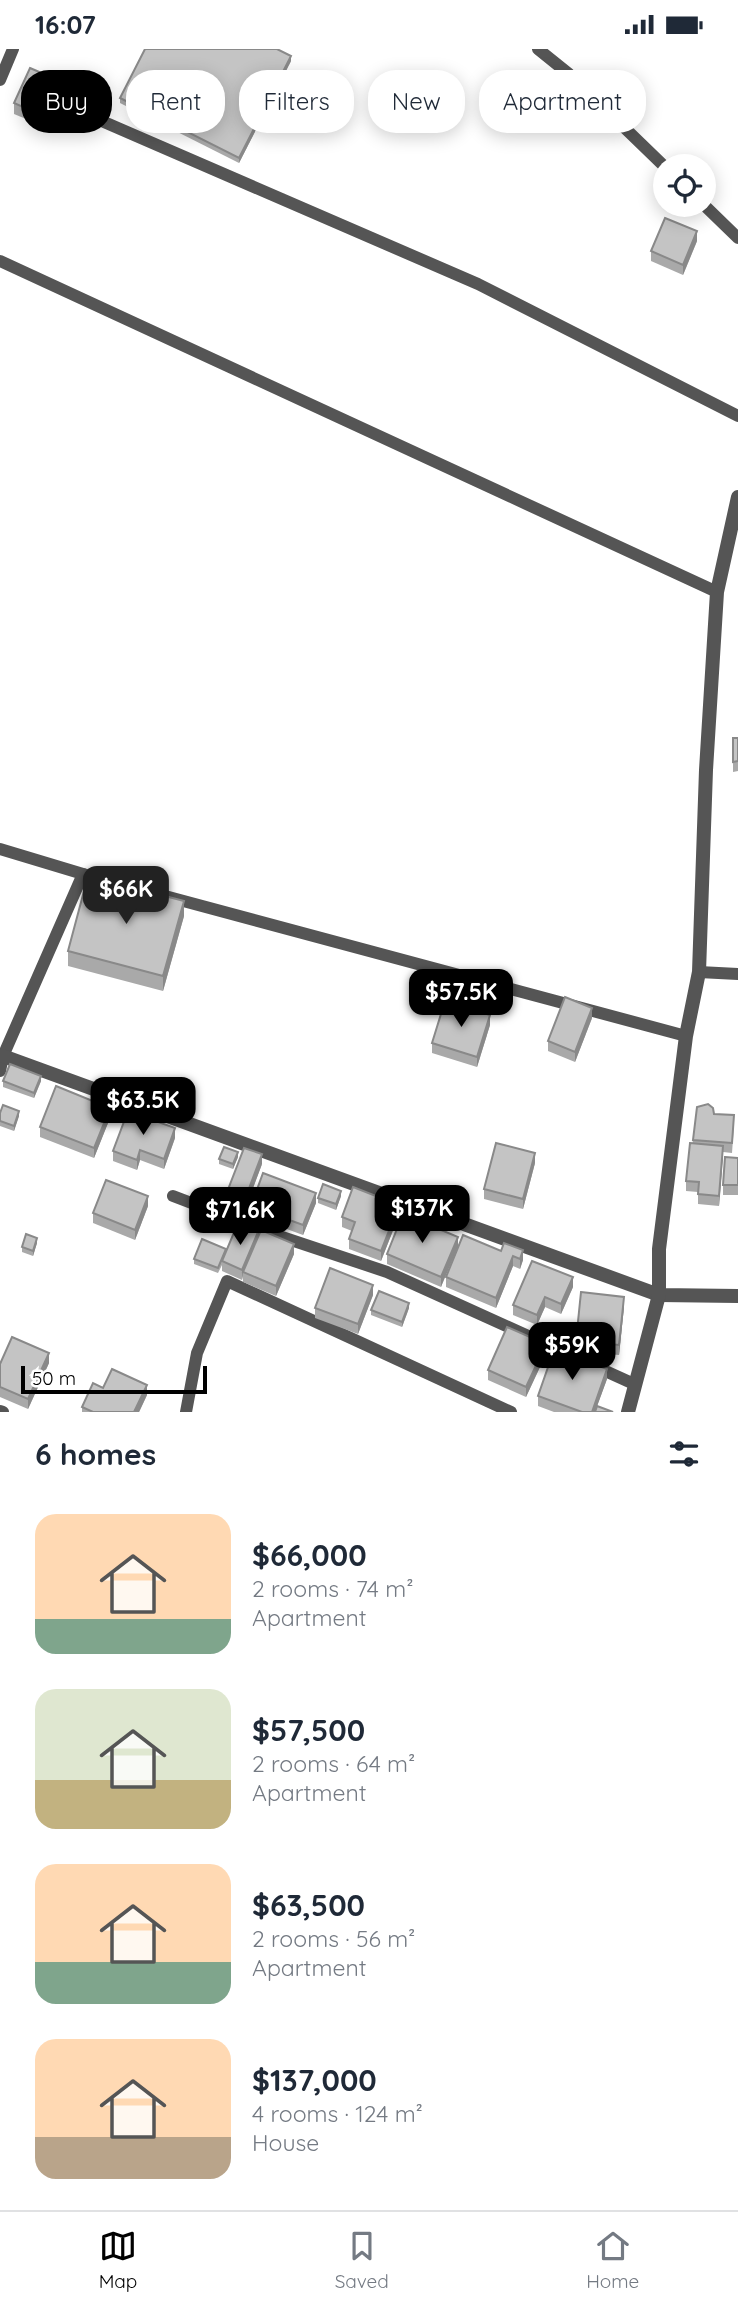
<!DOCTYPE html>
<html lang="en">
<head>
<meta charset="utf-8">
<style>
  :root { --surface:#fff; --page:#f6f6f7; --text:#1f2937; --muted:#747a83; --line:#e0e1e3; --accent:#000 }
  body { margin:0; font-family:Quicksand,sans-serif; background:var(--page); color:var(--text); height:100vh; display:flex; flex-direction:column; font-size:26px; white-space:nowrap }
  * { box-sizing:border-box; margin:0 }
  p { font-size:23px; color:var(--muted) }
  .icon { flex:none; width:38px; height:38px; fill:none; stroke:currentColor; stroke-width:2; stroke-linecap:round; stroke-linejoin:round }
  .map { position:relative; height:1363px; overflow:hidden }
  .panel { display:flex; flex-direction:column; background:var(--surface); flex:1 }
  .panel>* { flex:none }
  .top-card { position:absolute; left:21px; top:21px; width:696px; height:63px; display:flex; gap:14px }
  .buttons { position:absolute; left:653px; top:105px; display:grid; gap:14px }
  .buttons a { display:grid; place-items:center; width:63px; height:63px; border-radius:50%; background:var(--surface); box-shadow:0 4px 18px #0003; font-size:35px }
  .scale { position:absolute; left:21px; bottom:18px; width:186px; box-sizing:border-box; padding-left:7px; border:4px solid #000; border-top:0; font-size:19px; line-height:24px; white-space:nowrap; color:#000; -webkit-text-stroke:5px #fff; paint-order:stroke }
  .price { position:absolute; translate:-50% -60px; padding:0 16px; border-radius:14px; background:var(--accent); color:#fff; font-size:23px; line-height:46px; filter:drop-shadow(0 2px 4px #0008) }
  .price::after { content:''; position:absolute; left:50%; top:42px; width:21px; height:16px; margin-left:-10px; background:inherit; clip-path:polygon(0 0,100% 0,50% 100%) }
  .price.active { background:#222; color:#fff }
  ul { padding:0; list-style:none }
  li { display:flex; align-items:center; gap:21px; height:175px; padding:0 35px }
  li span { display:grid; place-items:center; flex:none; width:196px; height:140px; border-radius:21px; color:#555 }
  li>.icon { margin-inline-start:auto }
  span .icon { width:84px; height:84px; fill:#fffc; stroke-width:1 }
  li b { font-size:30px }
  h2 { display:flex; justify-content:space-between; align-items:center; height:84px; padding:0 35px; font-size:30px }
  .pill { padding:0 24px; border-radius:28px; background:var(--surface); box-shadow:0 4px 18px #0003; font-size:24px; line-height:63px }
  .pill.active { background:var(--accent); color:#fff }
  .status { display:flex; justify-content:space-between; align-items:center; height:49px; padding:0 35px; background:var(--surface); direction:ltr }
  .status svg { height:19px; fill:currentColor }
  .tabs { display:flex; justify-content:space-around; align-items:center; height:98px; border-top:2px solid var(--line); background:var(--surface); font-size:19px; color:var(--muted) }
  .tabs a { display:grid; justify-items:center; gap:4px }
  .tabs .active { color:var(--accent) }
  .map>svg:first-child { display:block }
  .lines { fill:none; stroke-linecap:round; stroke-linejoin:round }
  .lane { stroke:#555; stroke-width:12 }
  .street { stroke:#555; stroke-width:14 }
  .wall { fill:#a9a9a9 }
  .shaded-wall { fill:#898989 }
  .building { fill:#c4c4c4; stroke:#898989; stroke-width:2 }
</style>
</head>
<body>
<div class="status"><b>16:07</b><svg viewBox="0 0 49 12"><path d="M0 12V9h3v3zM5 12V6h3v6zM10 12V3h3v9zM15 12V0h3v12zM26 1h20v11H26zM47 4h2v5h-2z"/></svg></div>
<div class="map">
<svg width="738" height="1363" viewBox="0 0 738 1363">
  <rect width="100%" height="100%" fill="#fff"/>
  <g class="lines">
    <g class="lane">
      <path d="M538,0l31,25 96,93"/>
      <path d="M0,31l13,-31"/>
      <path d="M104,73l374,162 260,132"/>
      <path d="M704,156l34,33"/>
      <path d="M0,212l717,331"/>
      <path d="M0,800l83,25 603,162"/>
      <path d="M699,923l39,2"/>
      <path d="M0,1022l3,-15 80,-182"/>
      <path d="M173,1147l97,37 117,39 247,112"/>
      <path d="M0,1362l3,1"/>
      <path d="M186,1363l11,-59 30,-72 284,131"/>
    </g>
    <g class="street">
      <path d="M3,1007l656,239 79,1"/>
      <path d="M628,1363l31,-117v-46l27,-213 13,-64 7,-202 11,-178 21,-95"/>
    </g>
  </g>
  <g class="wall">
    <path d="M291,12l-52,102 -119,-60v-5z"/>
    <path d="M65,44l-15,36 -36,-15v-11z"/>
    <path d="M697,192l-14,34 -32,-14v-10z"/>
    <path d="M733,689h5v33l-5,1z"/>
    <path d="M184,867l-21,75 -95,-25v-15z"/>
    <path d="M592,969l-17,44 -27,-11v-10z"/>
    <path d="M490,976l-13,42 -45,-14v-10z"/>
    <path d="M3,1032h38l-7,17 -31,-11z"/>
    <path d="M0,1064l19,3 -5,15 -14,-5z"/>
    <path d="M714,1065l20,11 -2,28 -9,-1 -4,54 -21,-2v-12l-12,-1v-10l7,-41z"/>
    <path d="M110,1069l-16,40 -54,-21v-10z"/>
    <path d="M175,1089l-11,31 -24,-9 -3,10 -24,-9v-10z"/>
    <path d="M238,1108l-5,12 -14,-5v-5z"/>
    <path d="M738,1109v37h-15v-10z"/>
    <path d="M535,1114l-12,46 -39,-10v-10z"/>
    <path d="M262,1115l-20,53 -18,-7v-10z"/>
    <path d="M341,1147l-5,14 -18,-7v-5z"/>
    <path d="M316,1154l-13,32 -52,-19v-10z"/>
    <path d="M148,1157l-13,34 -42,-17v-10z"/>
    <path d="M399,1166l-18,46 -32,-12v-10l3,-8 -10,-4v-10z"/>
    <path d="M463,1186l60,25 -3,9 -7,-3 -17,42 -50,-21v-10z"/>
    <path d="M458,1188l-17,50 -54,-23v-10z"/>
    <path d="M258,1189l36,16 -18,42 -33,-14v-6l-1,4 -20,-9v-6l-4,8 -24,-9v-5z"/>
    <path d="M37,1194l-4,13 -11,-4v-5z"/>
    <path d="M573,1238l-12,27 -16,-7 -8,18 -24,-10v-10z"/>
    <path d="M373,1246l-15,39 -43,-16v-10z"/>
    <path d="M624,1258l-5,48 -43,-4v-10z"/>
    <path d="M409,1259l-7,19 -31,-12v-5z"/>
    <path d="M546,1305l-20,43 -38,-17v-10z"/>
    <path d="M49,1314l-21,46 -28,-12v-33z"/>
    <path d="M607,1330l-10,27 16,6h-59l-16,-6v-10z"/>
    <path d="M103,1339l44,7 -8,17h-57v-5z"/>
  </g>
  <g class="shaded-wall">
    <path d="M291,7v5l-52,102v-5z"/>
    <path d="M65,34v10l-15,36v-10z"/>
    <path d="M697,182v10l-14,34v-10z"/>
    <path d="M184,852v15l-21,75v-15z"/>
    <path d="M592,959v10l-17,44v-10z"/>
    <path d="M490,966v10l-13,42v-10z"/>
    <path d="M41,1027v5l-7,17v-5z"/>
    <path d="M110,1059v10l-16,40v-10z"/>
    <path d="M19,1062v5l-5,15v-5z"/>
    <path d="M175,1079v10l-11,31v-10z"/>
    <path d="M723,1097v10l-4,50v-10z"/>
    <path d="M140,1101v10l-3,10v-10z"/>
    <path d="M238,1103v5l-5,12v-5z"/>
    <path d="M535,1104v10l-12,46v-10z"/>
    <path d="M262,1105v10l-20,53v-10z"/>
    <path d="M341,1142v5l-5,14v-6z"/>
    <path d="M316,1144v10l-13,32v-10z"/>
    <path d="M148,1147v10l-13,34v-10z"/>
    <path d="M399,1156v10l-18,46v-10z"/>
    <path d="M258,1183v10l-15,30 -1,8v-10z"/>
    <path d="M458,1188v10l-17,40v-10z"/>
    <path d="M37,1189v5l-4,13v-5z"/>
    <path d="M294,1195v10l-18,42v-10z"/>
    <path d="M523,1201v10l-3,9v-10z"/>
    <path d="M513,1207v10l-17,42v-10z"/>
    <path d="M573,1228v10l-12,27v-10z"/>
    <path d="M373,1236v10l-15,39v-10z"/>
    <path d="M545,1248v10l-8,18v-10z"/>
    <path d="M624,1248v10l-5,48v-10z"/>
    <path d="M409,1254v5l-7,19v-5z"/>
    <path d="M546,1295v10l-20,43v-10z"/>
    <path d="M49,1304v10l-21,46v-10z"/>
    <path d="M607,1320v10l-12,33h-3z"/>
    <path d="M147,1336v10l-8,17h-5z"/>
  </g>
  <g class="building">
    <path d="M145,0h132l14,7 -52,102 -119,-60z"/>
    <path d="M30,19l35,15 -15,36 -36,-16z"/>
    <path d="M665,169l32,13 -14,34 -32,-14z"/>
    <path d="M733,689h5v23l-5,1z"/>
    <path d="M88,827l96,25 -21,75 -95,-25z"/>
    <path d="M565,948l27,11 -17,44 -27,-11z"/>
    <path d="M445,952l45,14 -13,42 -45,-14z"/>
    <path d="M10,1015l31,12 -7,17 -31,-12z"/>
    <path d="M56,1037l54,22 -16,40 -54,-21z"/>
    <path d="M708,1055l5,4 1,6 20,1 -2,28 -39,-3 4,-33z"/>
    <path d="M3,1056l16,6 -5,15 -14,-5v-8z"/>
    <path d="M128,1062l47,17 -11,31 -24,-9 -3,10 -24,-9z"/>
    <path d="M496,1094l39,10 -12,46 -39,-10z"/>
    <path d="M690,1094l33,3 -4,50 -21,-2 1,-12 -13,-1z"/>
    <path d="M224,1098l14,5 -5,12 -14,-5z"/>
    <path d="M244,1099l18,6 -20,53 -18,-7z"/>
    <path d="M725,1108l13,1v27h-15z"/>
    <path d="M263,1124l53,20 -13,32 -52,-19z"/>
    <path d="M106,1131l42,16 -13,34 -42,-17z"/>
    <path d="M323,1135l18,7 -5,13 -18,-6z"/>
    <path d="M353,1138l46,18 -18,46 -32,-12 6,-17 -13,-5z"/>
    <path d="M403,1165l55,23 -17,40 -54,-23z"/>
    <path d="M238,1174l20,9 -16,38 -20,-9z"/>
    <path d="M261,1181l33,14 -18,42 -33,-14z"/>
    <path d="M26,1185l11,4 -4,13 -11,-4z"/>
    <path d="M463,1186l38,16 3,-8 19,7 -3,9 -7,-3 -17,42 -50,-21z"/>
    <path d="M202,1190l24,10 -8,19 -24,-9z"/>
    <path d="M532,1212l41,16 -12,27 -16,-7 -8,18 -24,-10z"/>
    <path d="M330,1219l43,17 -15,39 -43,-16z"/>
    <path d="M379,1242l30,12 -7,19 -31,-12z"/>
    <path d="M581,1243l43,5 -5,48 -43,-4z"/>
    <path d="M507,1278l39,17 -20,43 -38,-17z"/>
    <path d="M12,1288l37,16 -21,46 -28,-12v-23z"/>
    <path d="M554,1301l53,19 -15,43h-10l-44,-16z"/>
    <path d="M112,1320l35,16 -13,27h-41l-11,-5 11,-24 10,5z"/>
    <path d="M597,1357l16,6h-18z"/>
  </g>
</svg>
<div class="buttons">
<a><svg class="icon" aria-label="locate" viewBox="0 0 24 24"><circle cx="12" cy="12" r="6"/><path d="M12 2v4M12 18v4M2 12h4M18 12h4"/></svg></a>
</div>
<div class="scale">50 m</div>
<b class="price active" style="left:126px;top:877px">$66K</b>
<b class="price" style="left:461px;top:980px">$57.5K</b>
<b class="price" style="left:143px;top:1088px">$63.5K</b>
<b class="price" style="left:422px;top:1196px">$137K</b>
<b class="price" style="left:240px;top:1198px">$71.6K</b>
<b class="price" style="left:572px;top:1333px">$59K</b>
<div class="top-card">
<a class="pill active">Buy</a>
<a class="pill">Rent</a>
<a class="pill">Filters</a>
<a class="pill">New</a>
<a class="pill">Apartment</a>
</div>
</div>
<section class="panel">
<h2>6 homes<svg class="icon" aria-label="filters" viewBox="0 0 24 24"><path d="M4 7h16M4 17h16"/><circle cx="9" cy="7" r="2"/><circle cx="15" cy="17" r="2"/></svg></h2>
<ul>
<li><span style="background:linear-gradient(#ffd9b3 75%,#7fa58c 0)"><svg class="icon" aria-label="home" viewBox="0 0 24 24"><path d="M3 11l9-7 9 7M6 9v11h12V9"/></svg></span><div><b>$66,000</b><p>2 rooms · 74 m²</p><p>Apartment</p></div></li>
<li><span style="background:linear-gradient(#dfe7d0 65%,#c2b280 0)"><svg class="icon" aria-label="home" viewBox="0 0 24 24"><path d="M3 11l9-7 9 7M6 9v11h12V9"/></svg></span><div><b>$57,500</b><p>2 rooms · 64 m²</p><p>Apartment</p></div></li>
<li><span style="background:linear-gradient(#ffd9b3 70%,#7fa58c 0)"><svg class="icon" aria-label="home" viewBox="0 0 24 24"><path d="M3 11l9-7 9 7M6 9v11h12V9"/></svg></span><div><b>$63,500</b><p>2 rooms · 56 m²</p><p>Apartment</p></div></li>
<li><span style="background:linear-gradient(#ffd9b3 70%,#b9a48a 0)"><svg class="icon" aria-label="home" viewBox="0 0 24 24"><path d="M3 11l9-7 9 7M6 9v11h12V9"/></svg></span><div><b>$137,000</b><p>4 rooms · 124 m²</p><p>House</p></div></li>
</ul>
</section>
<nav class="tabs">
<a class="active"><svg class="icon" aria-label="map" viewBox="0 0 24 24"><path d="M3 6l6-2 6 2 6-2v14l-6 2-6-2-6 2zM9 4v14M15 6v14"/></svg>Map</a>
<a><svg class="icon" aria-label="saved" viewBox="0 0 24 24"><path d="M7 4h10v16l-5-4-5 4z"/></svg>Saved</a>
<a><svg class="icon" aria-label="home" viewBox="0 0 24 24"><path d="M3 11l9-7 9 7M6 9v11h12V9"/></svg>Home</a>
</nav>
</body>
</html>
